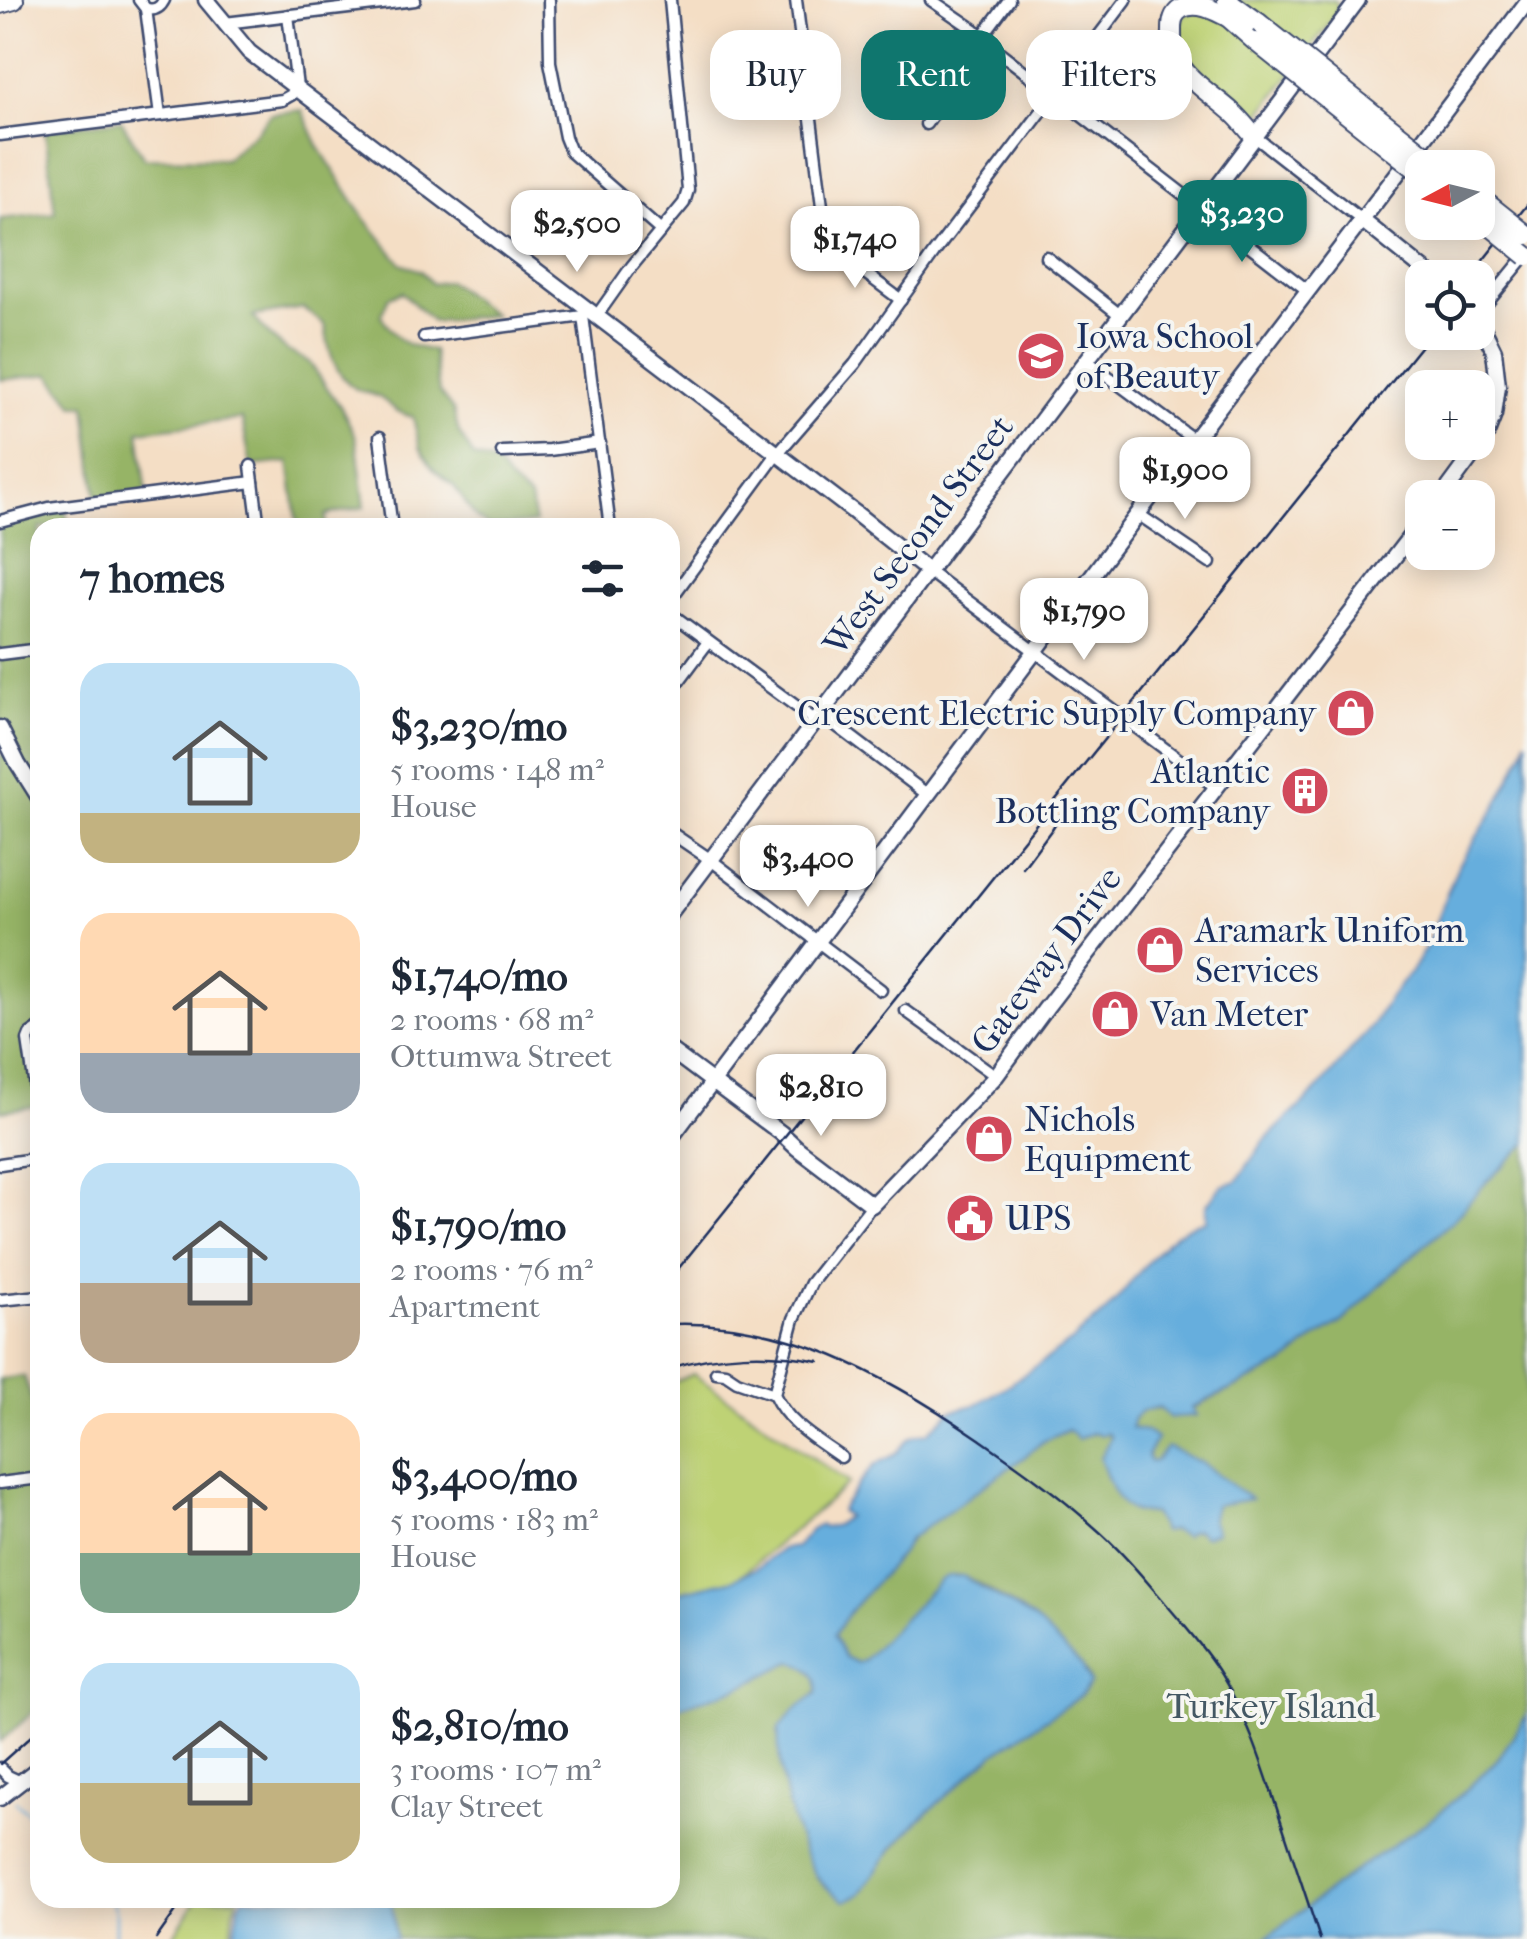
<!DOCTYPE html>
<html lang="en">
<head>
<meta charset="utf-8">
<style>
  :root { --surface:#fff; --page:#f2f2f3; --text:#1f2937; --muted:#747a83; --accent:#0f766e }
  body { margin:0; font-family:"IM FELL French Canon",serif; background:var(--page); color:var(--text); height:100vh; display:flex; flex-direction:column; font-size:38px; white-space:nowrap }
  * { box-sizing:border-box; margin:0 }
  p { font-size:32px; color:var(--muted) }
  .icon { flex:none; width:55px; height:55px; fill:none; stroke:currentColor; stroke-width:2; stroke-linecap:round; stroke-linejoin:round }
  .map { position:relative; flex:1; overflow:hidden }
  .side { position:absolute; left:30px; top:518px; width:650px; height:1390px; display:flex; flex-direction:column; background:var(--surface); border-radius:30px; box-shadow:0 5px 25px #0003 }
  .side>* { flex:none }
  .top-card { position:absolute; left:710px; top:30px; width:665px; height:90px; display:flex; gap:20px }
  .needle { width:65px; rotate:263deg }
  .tools { position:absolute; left:1405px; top:150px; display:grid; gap:20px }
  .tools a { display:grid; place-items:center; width:90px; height:90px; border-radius:20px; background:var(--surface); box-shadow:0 5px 25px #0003; font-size:50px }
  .price { position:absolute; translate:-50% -85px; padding:0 22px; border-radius:20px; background:#fff; color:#222; font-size:32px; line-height:65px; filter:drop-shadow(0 2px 5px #0008) }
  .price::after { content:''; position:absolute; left:50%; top:60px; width:30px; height:22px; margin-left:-15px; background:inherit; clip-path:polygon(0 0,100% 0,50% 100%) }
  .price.on { background:var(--accent); color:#fff }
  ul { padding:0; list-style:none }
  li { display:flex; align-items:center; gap:30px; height:250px; padding:0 50px }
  li span { display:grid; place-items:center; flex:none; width:280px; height:200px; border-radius:30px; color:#555 }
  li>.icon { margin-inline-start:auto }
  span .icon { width:120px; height:120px; fill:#fffc; stroke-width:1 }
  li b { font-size:42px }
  h2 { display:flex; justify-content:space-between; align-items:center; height:120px; padding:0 50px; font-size:42px }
  .tag { padding:0 35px; border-radius:30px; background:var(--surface); box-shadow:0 5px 25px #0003; font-size:35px; line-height:90px }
  .tag.on { background:var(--accent); color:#fff }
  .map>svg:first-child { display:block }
  .green { fill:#bed275; stroke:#6c806a; stroke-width:2.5 }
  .forest { fill:#96b466; stroke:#587262; stroke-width:2.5 }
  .water { fill:#66aedd; stroke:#406e9e; stroke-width:2.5 }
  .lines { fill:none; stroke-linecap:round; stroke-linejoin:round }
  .stream { stroke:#66aedd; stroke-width:2.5 }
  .street-casing { stroke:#3c496d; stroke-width:15 }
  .secondary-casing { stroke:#3c496d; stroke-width:19 }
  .highway-casing { stroke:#3c496d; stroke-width:22 }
  .street { stroke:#fff; stroke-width:10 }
  .secondary { stroke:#fff; stroke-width:14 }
  .highway { stroke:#fff; stroke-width:18 }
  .rail { stroke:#1b2f5e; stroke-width:2.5 }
  .highway-bridge-casing { stroke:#3c496d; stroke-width:22; stroke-linecap:butt }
  .highway-bridge { stroke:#fff; stroke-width:18 }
  .labels { text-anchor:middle; stroke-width:8; stroke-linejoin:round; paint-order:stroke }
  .poi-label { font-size:35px; fill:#1b2f5e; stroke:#f6f6f2; text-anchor:start }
  .street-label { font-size:35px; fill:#1b2f5e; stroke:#f6f6f2 }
  .park-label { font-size:35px; fill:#445864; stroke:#f6f6f2 }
</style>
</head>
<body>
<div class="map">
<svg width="1527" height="1939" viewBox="0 0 1527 1939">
  <rect width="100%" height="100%" fill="#f6f6f2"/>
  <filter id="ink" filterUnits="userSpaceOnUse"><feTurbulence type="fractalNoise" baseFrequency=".01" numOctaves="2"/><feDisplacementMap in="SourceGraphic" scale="20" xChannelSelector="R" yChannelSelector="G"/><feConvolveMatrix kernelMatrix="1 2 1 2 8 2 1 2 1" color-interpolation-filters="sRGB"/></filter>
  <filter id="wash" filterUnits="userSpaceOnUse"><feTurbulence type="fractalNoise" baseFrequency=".0048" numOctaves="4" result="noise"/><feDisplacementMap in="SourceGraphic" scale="40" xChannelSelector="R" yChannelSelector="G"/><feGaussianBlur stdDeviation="2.25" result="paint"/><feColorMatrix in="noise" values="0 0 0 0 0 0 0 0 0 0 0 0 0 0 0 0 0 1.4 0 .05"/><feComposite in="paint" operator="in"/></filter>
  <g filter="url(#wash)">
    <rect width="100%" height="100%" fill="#f4dec5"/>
    <g class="green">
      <path d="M1241,0h93l4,4 -1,10 -80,104c-32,0 -99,-73 -73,-104z"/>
      <path d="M693,1374l156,109 -111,95 -68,22v-216z"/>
      <path d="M198,1898h40l-4,12 -3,29h-60z"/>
    </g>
    <g class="forest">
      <path d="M302,110l16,36 45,70 38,47 20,8 11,13 16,-3 46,34 -61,7 -31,-30 -13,5 -8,18c14,25 24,32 52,35l6,42 14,18 6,23 15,24 22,7 15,19 19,16 5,24 -46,4 -14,-10 -21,-31 -22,-18 -12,-20 -7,-31c-19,-5 -19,-10 -34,-20 -7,-4 -16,-4 -23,-8 -22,-14 -28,-40 -31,-64l-22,-17 -50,8 17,20 18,15 21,11 33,47 14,28 9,70 -39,8v12h-28l-9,-65 -38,4 -9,-47 -103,12 8,64 -50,6 -11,-96h-12l-24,-31 -50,6v-161l55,-6 -10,-84 76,-9 23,38 81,1 32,-28 13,-17z"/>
      <path d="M64,506l6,21 -30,1v500l-10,7 8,71 -38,5v-355l11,-6 -11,-22v-207z"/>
      <path d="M1527,1143v572l-28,43 -36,35 -30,25 -77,52 -91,69h-869l-5,-41h279v-188l70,-23 51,-25c15,1 26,13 28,27 -12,16 -30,23 -41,42 4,46 16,118 46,155l55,-21 42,-47 71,-63 88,-59 9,-17 -4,-8 -50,-51 -56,-37 -22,-8 -17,5 -76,81 -7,2 -12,-5 -11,-23 17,-25 62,-74 111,-79 19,-16 26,-11 38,3 46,80 19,17 43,2 -4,-12 4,-15 34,-7 -22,-14 -78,-23 -4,-30 -14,-3c10,-37 43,-9 65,-12l-5,-7 93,-45 29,-24 29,-18 53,-51 57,-50 35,-40z"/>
      <path d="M24,1376l16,47v283l-40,36v-363z"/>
    </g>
    <g class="water">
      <path d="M1527,739v404l-40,38 -35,40 -57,50 -53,51 -29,18 -29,24 -93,44 6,7 -27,3 -11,-11 -16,4 -9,7 -3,10 14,3 12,8 -10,16 2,6h6l12,-14 33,15 51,37 -36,6 -4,15 5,12 -12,4 -7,-6 -9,2 -3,4 -13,-6 -9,2 -10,-19c-1,0 -16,0 -17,-1 -21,-6 -29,-35 -36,-54l11,-21 -4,-4 -6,2 -7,-3 -16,7 -10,-9 -25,11 -19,16 -116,83 -7,14 -50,56 -17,25 11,22 12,6 6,-2 77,-81 8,-4h15l72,44 47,46 8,17 -10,13 -88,59 -71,63 -29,31 -32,45 -15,7 -3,-2c-8,-6 -18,-12 -24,-21 -24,-38 -42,-106 -39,-150l16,-18 22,-17c3,-16 -10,-30 -26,-31l-51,25 -70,23v-116l64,-15 25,-12 23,-18 14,-2 15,-17 9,-5 3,3 13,-3 11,-9 -6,-4 2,-6c11,-13 19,-29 31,-40 6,-5 14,-7 21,-12 14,-12 12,-20 33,-21l23,-22 24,-6 32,-19 68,-47c8,-11 19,-16 29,-26 32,-31 57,-82 102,-93v-14l15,-20 16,-5 27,-40 55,-53 52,-61 20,-32 20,-23 16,-27 30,-77 40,-63 26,-52z"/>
      <path d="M1527,1715v224h-262l91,-69 77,-52 30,-25 36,-35z"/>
      <path d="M243,1898h148l5,41h-162l5,-34z"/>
    </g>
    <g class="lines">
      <g class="stream">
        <path d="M15,1801l25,23"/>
        <path d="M110,1898l5,12v29"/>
      </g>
    </g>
  </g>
  <g filter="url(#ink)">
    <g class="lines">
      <g class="street-casing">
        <g id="street">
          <path d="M139,0l7,9c9,2 14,-1 18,-9"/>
          <path d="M549,0l1,62 15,75 6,15 90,79"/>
          <path d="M796,0l30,238 7,11 68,51"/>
          <path d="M931,0l44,30 10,11 322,249"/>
          <path d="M146,9l14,106"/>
          <path d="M225,23l190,-23"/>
          <path d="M926,124l59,-83 -1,-7 25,-34"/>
          <path d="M0,135l282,-35 9,-5 6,-8 -9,-72"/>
          <path d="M1254,136l109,85"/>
          <path d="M1046,257l74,58"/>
          <path d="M1478,314l49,-60"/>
          <path d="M583,316l27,212"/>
          <path d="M596,317l36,-51 52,-63 4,-13 -18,-190"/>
          <path d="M424,337l159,-21"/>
          <path d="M1086,360l108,80"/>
          <path d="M380,437l12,91"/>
          <path d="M502,452l47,-2 51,-7"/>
          <path d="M251,466l8,62"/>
          <path d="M1138,514l72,49"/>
          <path d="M0,521l49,-13 204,-26"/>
          <path d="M928,571l289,217"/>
          <path d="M670,600l107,-146 78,-90 79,-111 192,-253"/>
          <path d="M670,613l146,108"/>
          <path d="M0,654l40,-5"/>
          <path d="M670,693l38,-51"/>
          <path d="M821,714l107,81"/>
          <path d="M670,832l41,28 170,130"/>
          <path d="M906,1011l90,65"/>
          <path d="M40,1028l-10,7 -2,5 12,82"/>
          <path d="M0,1164l40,-6"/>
          <path d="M0,1300l40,-4"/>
          <path d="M716,1372l9,1 12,8 37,13"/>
          <path d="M774,1394l20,-75 17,-36 61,-78"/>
          <path d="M774,1394c13,29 41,45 67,63"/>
          <path d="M0,1483l40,-5"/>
          <path d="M0,1768l8,8 13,6"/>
        </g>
      </g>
      <g class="secondary-casing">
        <g id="secondary">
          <path d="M206,0l43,52 605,460 74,59"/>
          <path d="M1363,221l71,57"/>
          <path d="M1441,498l44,-60 9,-23 4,-29 -4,-35 -16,-33"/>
          <path d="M0,728l18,36 22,35"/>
          <path d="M670,914l688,-914"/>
          <path d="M670,1050l111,83 16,15 75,57 124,-129 50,-68 376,-487"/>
          <path d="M670,1139c163,-216 323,-433 486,-649 123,-163 249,-324 371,-488"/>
          <path d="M0,1798l40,-31"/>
        </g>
      </g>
      <g class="highway-casing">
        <g id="highway">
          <path d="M1227,0l32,23"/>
          <path d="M0,4l14,-4"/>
          <path d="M1222,12l34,30"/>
          <path d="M1231,19c-15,-8 -34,-19 -50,-10 -8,5 -9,12 -9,21 -3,43 34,58 61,83 8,7 14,16 21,23"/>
        </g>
      </g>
      <use href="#street" class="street"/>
      <use href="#secondary" class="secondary"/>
      <use href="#highway" class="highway"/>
      <g class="rail">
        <path d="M1469,278l58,-73"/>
        <path d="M1023,868l29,-39 16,-26"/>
        <path d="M670,1279l762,-947"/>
        <path d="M670,1324c115,-5 216,51 308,114 40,28 79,55 115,88 27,23 50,51 73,78 19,23 40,45 56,72 25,41 40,87 55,133 14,43 29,87 43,130"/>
        <path d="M670,1368c47,-15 100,-17 149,-7"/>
        <path d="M0,1764l40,-36"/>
        <path d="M156,1939l29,-41"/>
      </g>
      <g class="highway-bridge-casing">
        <g id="highway-bridge">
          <path d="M1259,23l183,145"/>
          <path d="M1256,42l166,132"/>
          <path d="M1478,196l49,39"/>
          <path d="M1478,216l49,40"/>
        </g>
      </g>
      <use href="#highway-bridge" class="highway-bridge"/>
    </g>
  </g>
  <defs>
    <g id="school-disc" transform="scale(2.5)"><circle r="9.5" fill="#d1495b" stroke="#f6f6f2"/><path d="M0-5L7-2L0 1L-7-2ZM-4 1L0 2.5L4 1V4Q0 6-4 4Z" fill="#fff"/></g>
    <g id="shop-disc" transform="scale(2.5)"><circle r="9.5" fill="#d1495b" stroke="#f6f6f2"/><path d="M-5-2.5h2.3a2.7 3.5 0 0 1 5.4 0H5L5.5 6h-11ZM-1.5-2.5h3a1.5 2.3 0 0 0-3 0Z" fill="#fff"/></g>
    <g id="building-disc" transform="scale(2.5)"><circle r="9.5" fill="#d1495b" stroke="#f6f6f2"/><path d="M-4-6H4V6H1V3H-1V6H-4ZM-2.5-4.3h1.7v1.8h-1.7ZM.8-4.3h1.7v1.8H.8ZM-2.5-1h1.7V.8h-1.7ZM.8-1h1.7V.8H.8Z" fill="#fff"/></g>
    <g id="civic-disc" transform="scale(2.5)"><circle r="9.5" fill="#d1495b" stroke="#f6f6f2"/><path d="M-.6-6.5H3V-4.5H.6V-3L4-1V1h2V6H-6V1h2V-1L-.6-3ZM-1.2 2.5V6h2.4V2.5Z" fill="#fff"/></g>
  </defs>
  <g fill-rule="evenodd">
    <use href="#school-disc" x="1041" y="356"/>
    <use href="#shop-disc" x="1351" y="713"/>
    <use href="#building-disc" x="1305" y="791"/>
    <use href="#shop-disc" x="1160" y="950"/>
    <use href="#shop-disc" x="1115" y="1014"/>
    <use href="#shop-disc" x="989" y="1139"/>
    <use href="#civic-disc" x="970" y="1218"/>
  </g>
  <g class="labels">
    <g class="poi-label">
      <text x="1076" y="348">Iowa School<tspan x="1076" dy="40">of Beauty</tspan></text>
      <text x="1316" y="725" text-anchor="end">Crescent Electric Supply Company</text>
      <text x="1270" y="783" text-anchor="end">Atlantic<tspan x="1270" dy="40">Bottling Company</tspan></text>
      <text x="1195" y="942">Aramark Uniform<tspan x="1195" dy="40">Services</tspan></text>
      <text x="1150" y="1026">Van Meter</text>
      <text x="1024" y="1131">Nichols<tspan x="1024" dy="40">Equipment</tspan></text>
      <text x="1005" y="1230">UPS</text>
    </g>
    <g class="street-label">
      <text transform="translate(918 535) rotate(-53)" y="12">West Second Street</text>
      <text transform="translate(1046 960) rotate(-53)" y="12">Gateway Drive</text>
    </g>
    <g class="park-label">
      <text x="1271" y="1718">Turkey Island</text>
    </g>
  </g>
</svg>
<div class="tools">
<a><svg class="needle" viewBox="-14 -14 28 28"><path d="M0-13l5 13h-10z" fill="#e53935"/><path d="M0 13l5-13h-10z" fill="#747a83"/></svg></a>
<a><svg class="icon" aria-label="locate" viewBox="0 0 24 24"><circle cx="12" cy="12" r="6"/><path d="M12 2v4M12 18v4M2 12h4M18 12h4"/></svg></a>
<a>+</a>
<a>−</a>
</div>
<b class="price on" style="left:1242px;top:265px">$3,230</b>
<b class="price" style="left:577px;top:275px">$2,500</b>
<b class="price" style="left:855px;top:291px">$1,740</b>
<b class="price" style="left:1185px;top:522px">$1,900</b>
<b class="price" style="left:1084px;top:663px">$1,790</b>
<b class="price" style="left:808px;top:910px">$3,400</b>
<b class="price" style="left:821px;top:1139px">$2,810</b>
<div class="top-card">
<a class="tag">Buy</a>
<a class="tag on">Rent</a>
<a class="tag">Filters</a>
</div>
<section class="side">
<h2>7 homes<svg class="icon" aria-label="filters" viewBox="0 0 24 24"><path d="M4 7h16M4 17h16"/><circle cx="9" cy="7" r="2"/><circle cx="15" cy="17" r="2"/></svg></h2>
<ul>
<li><span style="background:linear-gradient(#bfe0f5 75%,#c2b280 0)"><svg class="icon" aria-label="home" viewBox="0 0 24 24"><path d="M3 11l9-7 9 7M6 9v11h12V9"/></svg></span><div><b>$3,230/mo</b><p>5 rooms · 148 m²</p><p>House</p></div></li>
<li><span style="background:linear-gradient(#ffd9b3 70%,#9aa5b1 0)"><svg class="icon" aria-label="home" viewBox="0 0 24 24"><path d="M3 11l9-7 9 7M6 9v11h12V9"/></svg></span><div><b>$1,740/mo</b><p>2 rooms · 68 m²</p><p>Ottumwa Street</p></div></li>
<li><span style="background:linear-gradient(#bfe0f5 60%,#b9a48a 0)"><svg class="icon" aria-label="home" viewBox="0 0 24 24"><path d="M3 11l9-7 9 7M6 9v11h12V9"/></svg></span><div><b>$1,790/mo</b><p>2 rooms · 76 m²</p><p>Apartment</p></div></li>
<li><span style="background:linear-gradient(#ffd9b3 70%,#7fa58c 0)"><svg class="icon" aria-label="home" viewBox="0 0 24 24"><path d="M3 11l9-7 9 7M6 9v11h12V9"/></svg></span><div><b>$3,400/mo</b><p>5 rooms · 183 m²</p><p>House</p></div></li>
<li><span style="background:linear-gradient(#bfe0f5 60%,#c2b280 0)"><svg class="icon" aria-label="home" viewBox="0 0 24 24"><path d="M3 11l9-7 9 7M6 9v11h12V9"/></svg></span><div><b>$2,810/mo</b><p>3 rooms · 107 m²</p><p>Clay Street</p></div></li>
</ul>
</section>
</div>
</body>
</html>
